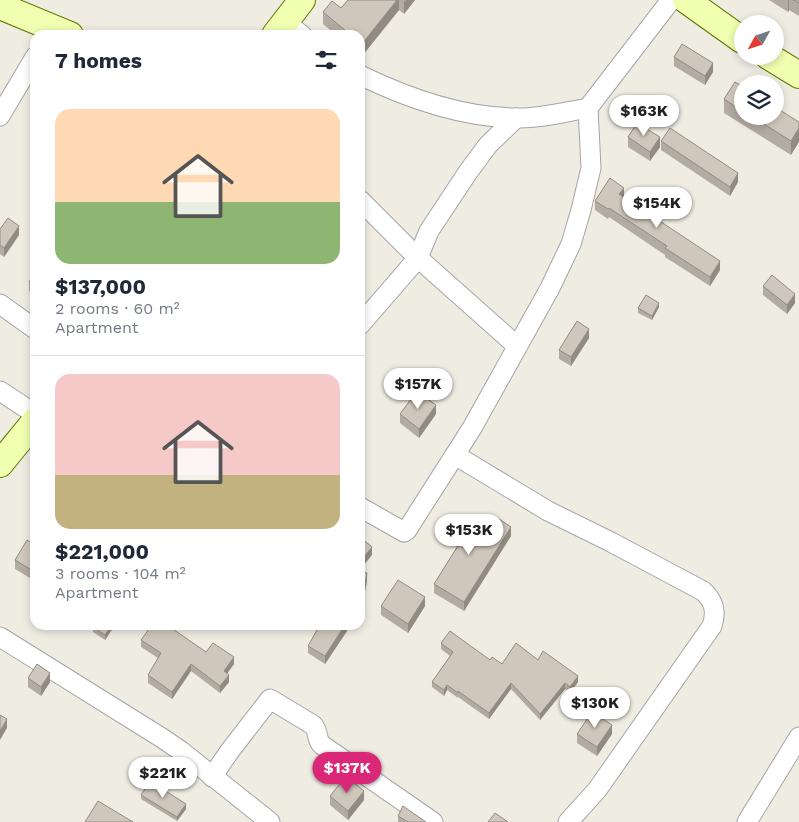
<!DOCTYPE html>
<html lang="en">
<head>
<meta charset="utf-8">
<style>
  :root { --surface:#fff; --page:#f2f2f3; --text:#1f2937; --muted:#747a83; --line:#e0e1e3; --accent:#db2777 }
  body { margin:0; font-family:"Work Sans",sans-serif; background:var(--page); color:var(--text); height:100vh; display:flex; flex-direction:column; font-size:19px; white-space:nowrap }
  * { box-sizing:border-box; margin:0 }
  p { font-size:16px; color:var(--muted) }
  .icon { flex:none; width:28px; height:28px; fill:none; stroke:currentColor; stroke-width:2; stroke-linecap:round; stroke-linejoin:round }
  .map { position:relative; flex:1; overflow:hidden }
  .side { position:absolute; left:30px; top:30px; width:335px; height:600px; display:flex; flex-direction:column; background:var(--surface); border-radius:15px; box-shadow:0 2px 8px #0003 }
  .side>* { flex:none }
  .needle { width:32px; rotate:230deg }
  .fabs { position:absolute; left:734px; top:15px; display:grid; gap:10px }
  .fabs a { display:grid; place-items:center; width:50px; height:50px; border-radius:50%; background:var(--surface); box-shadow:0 2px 8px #0003; font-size:25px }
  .price { position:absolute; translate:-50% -42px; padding:0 11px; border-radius:18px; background:#fff; color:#222; font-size:16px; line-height:32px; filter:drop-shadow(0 1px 2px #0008) }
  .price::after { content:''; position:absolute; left:50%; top:30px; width:15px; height:11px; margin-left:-8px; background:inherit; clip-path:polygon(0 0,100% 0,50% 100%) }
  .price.on { background:var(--accent); color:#fff }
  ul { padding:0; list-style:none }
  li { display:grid; align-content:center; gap:10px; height:265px; padding:0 25px }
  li+li { border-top:1px solid var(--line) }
  li span { display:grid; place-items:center; height:155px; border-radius:15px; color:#555 }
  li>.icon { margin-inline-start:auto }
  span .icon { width:90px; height:90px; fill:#fffc; stroke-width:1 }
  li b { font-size:21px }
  h2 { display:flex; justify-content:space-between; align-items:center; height:60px; padding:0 25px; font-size:21px }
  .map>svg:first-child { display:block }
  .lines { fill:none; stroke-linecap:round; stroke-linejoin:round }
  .street-casing { stroke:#a4a4a4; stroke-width:21 }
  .secondary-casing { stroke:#5a7800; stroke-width:28 }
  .street { stroke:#fff; stroke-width:19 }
  .secondary { stroke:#f0ffb0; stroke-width:26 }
  .wall { fill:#b2aba1 }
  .shaded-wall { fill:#918b83 }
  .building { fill:#cfc7bb; stroke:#918b83 }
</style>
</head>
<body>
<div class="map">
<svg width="799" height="822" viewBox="0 0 799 822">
  <rect width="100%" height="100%" fill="#efede2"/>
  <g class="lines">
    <g class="street-casing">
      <g id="street">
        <path d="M285,22l17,13"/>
        <path d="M360,75c47,23 102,42 155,43 24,1 49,-6 73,-10l83,-108"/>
        <path d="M0,116l35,-59"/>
        <path d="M360,200l58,58 99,88"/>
        <path d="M0,304l35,25"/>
        <path d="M360,325l58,-67 11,-27 39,-59 20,-27 28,-27"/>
        <path d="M0,391l35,23"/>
        <path d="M455,455l93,56 63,31 92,49c11,10 14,20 9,35l-115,164 -29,32"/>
        <path d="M360,507l44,25 3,-2 65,-102 78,-140 21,-44 10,-34 10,-42 -3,-60"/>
        <path d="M0,637l162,101 19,13 89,71"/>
        <path d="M212,777l17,-25 41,-53 43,26c6,6 3,15 9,20l111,77"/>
        <path d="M747,822l52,-85"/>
      </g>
    </g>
    <g class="secondary-casing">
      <g id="secondary">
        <path d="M686,0l56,40"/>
        <path d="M0,6l70,29"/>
        <path d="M275,35l27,-35"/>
        <path d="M768,56l31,19"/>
        <path d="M0,464l35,-43"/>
      </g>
    </g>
    <use href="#street" class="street"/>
    <use href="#secondary" class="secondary"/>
  </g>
  <g class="wall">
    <path d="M348,0h67l-11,14 -5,-4 -37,46 -2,-2v-19h-24l-13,-11v-12l18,-4z"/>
    <path d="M769,0h30v16l-10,-6 -1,2z"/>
    <path d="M674,57l39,15 -8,13 -31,-19z"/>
    <path d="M742,86v30h33l24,6 -8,33 -67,-42v-14z"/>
    <path d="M628,137l32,10 -10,14 -22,-14z"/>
    <path d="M661,141l77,41 -8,14 -69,-46z"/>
    <path d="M623,197l97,73 -10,16 -45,-29v-2l-56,-38 -1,2 -13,-9v-9z"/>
    <path d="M0,229l19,6 -15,22 -4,-3z"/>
    <path d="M35,274v21l-6,-4v-9z"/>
    <path d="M763,286l32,17 -8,11 -24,-19z"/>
    <path d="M659,307l-7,13 -14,-7v-5z"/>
    <path d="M589,338l-18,28 -12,-7v-9z"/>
    <path d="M400,414h36l-17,24 -19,-15z"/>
    <path d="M439,527l36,7 16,-3 20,5 -47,75 -30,-18v-9l23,-37 -18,-12z"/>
    <path d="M35,545v36l-20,-12v-9z"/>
    <path d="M381,606h44l-17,27 -27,-18z"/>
    <path d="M113,625v3l-8,12 -12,-8v-5z"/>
    <path d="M139,625h28l39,27 28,12 -7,9 2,9 -9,11 -29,-22 -19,28 -24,-16v-8l10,-17 -17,-11v-7l7,-9z"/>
    <path d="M317,625h30v6l-22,33 -17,-11v-7l9,-17z"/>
    <path d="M441,643l61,21 36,-4 40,22 -8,11 -5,-4 -25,31 -29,-31 -22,30 -31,-22v1l-11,-8 -3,6 -12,-9v-5l18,-26 -9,-7z"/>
    <path d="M28,678l22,4 -9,14 -13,-9z"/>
    <path d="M577,734h35l-15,22 -20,-13z"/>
    <path d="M141,795l45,14 -9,12 -36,-22z"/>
    <path d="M330,796l34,4 -16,20 -18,-15z"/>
    <path d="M398,816l28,6h-28z"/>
  </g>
  <g class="shaded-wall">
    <path d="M397,0h2v10l-37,46v-12z"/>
    <path d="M406,0h9l-11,14v-12z"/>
    <path d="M788,0h1v10l-1,2z"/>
    <path d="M713,63v9l-8,13v-9z"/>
    <path d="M799,128v14l-8,13v-14z"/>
    <path d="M660,137v10l-10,14v-9z"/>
    <path d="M738,173v9l-8,14v-9z"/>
    <path d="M624,188v9l-5,6v-9z"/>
    <path d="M19,226v9l-15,22v-9z"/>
    <path d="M720,261v9l-10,16v-9z"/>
    <path d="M795,294v9l-8,11v-9z"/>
    <path d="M659,303v4l-7,13v-4z"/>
    <path d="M589,329v9l-18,28v-9z"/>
    <path d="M436,405v9l-17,24v-9z"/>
    <path d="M365,515v8l-5,6v-8z"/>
    <path d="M511,527v9l-47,75v-9z"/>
    <path d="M372,547v8l-12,15v-8z"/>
    <path d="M367,573v8l-3,17 -4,5v-8z"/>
    <path d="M425,597v9l-17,27v-9z"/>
    <path d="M112,625h1v3l-8,12v-5z"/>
    <path d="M343,625h4v6l-22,33v-8z"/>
    <path d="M234,657v7l-10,14v-7z"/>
    <path d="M191,664v7l-19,28v-7z"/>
    <path d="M50,673v9l-9,14v-9z"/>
    <path d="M229,675v7l-9,11v-7z"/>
    <path d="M578,676v6l-8,11v-6z"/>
    <path d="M511,683v6l-22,30v-6z"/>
    <path d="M565,683v6l-25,31v-6z"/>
    <path d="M447,685v5l-3,6v-6z"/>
    <path d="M7,719v9l-7,12v-9z"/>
    <path d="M612,725v9l-15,22v-9z"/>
    <path d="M364,791v9l-16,20v-9z"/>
    <path d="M186,804v5l-9,12v-4z"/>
  </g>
  <g class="building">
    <path d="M348,0h49l-35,44 -2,-1v-8h-9l-28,-23 9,-11 9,7z"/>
    <path d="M793,0h6v3z"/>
    <path d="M682,44l31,19 -8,13 -31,-19z"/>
    <path d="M735,82l7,4v25l-18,-12z"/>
    <path d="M775,107l24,15v6l-8,13 -40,-25h24z"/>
    <path d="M637,123l23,14 -10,15 -22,-15z"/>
    <path d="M670,128l68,45 -8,14 -69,-46z"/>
    <path d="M610,178l14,10 -5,6 101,67 -10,16 -45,-29 2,-2 -58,-38 -1,1 -13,-8z"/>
    <path d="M8,218l11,8 -15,22 -4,-3v-16z"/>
    <path d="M35,274v12l-6,-4z"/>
    <path d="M772,275l23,19 -8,11 -24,-19z"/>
    <path d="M646,295l13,8 -7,13 -14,-8z"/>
    <path d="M577,321l12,8 -18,28 -12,-7z"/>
    <path d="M417,391l19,14 -17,24 -19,-15z"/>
    <path d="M360,512l5,3 -5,6z"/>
    <path d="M446,515l29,19 7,-10 9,7 8,-12 12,8 -47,75 -30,-18 27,-43 -22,-14z"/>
    <path d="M360,537l12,10 -12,15z"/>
    <path d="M27,540l8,5v27l-20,-12z"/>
    <path d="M360,571l7,2 -3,17 -4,5z"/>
    <path d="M398,580l27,17 -17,27 -27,-18z"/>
    <path d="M95,625h17l-7,10 -12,-8z"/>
    <path d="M152,625h15l39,27 7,-9 21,14 -10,14 5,4 -9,11 -29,-22 -19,28 -24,-17 13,-22 -20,-13z"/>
    <path d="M320,625h25l-20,31 -17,-10z"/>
    <path d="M450,631l40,29 2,-3 10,7 14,-21 22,17 5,-9 35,25 -8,11 -5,-4 -25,31 -29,-31 -22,30 -31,-22v2l-11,-8 -3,5 -12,-8 21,-30 -12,-9z"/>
    <path d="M37,664l13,9 -9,14 -13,-9z"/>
    <path d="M592,712l20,13 -15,22 -20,-13z"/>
    <path d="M0,715l7,4 -7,12z"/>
    <path d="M346,776l18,15 -16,20 -18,-15z"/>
    <path d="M150,781l36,23 -9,13 -36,-22z"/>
    <path d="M98,801l35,21h-48z"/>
    <path d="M403,806l23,16h-18l-10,-6z"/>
    <path d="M495,813l13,9h-20z"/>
  </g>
</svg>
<div class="fabs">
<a><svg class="needle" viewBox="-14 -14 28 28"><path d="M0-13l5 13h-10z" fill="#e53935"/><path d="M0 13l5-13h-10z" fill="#747a83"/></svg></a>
<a><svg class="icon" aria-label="layers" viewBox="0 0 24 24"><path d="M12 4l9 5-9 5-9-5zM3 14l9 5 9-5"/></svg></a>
</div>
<b class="price" style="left:644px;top:137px">$163K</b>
<b class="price" style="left:657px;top:229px">$154K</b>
<b class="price" style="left:418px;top:410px">$157K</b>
<b class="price" style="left:469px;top:556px">$153K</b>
<b class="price" style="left:595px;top:729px">$130K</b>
<b class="price on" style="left:347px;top:794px">$137K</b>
<b class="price" style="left:163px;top:799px">$221K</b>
<section class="side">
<h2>7 homes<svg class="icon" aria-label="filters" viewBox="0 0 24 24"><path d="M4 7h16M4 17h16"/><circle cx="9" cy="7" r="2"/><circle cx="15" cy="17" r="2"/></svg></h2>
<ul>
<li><span style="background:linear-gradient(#ffd9b3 60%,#8fb573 0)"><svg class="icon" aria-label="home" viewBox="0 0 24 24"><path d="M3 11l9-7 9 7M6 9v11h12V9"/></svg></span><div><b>$137,000</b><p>2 rooms · 60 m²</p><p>Apartment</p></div></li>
<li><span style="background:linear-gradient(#f6c9c9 65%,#c2b280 0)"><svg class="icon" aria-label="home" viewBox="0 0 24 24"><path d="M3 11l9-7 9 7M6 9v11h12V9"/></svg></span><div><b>$221,000</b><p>3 rooms · 104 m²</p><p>Apartment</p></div></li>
</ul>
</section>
</div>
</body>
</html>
